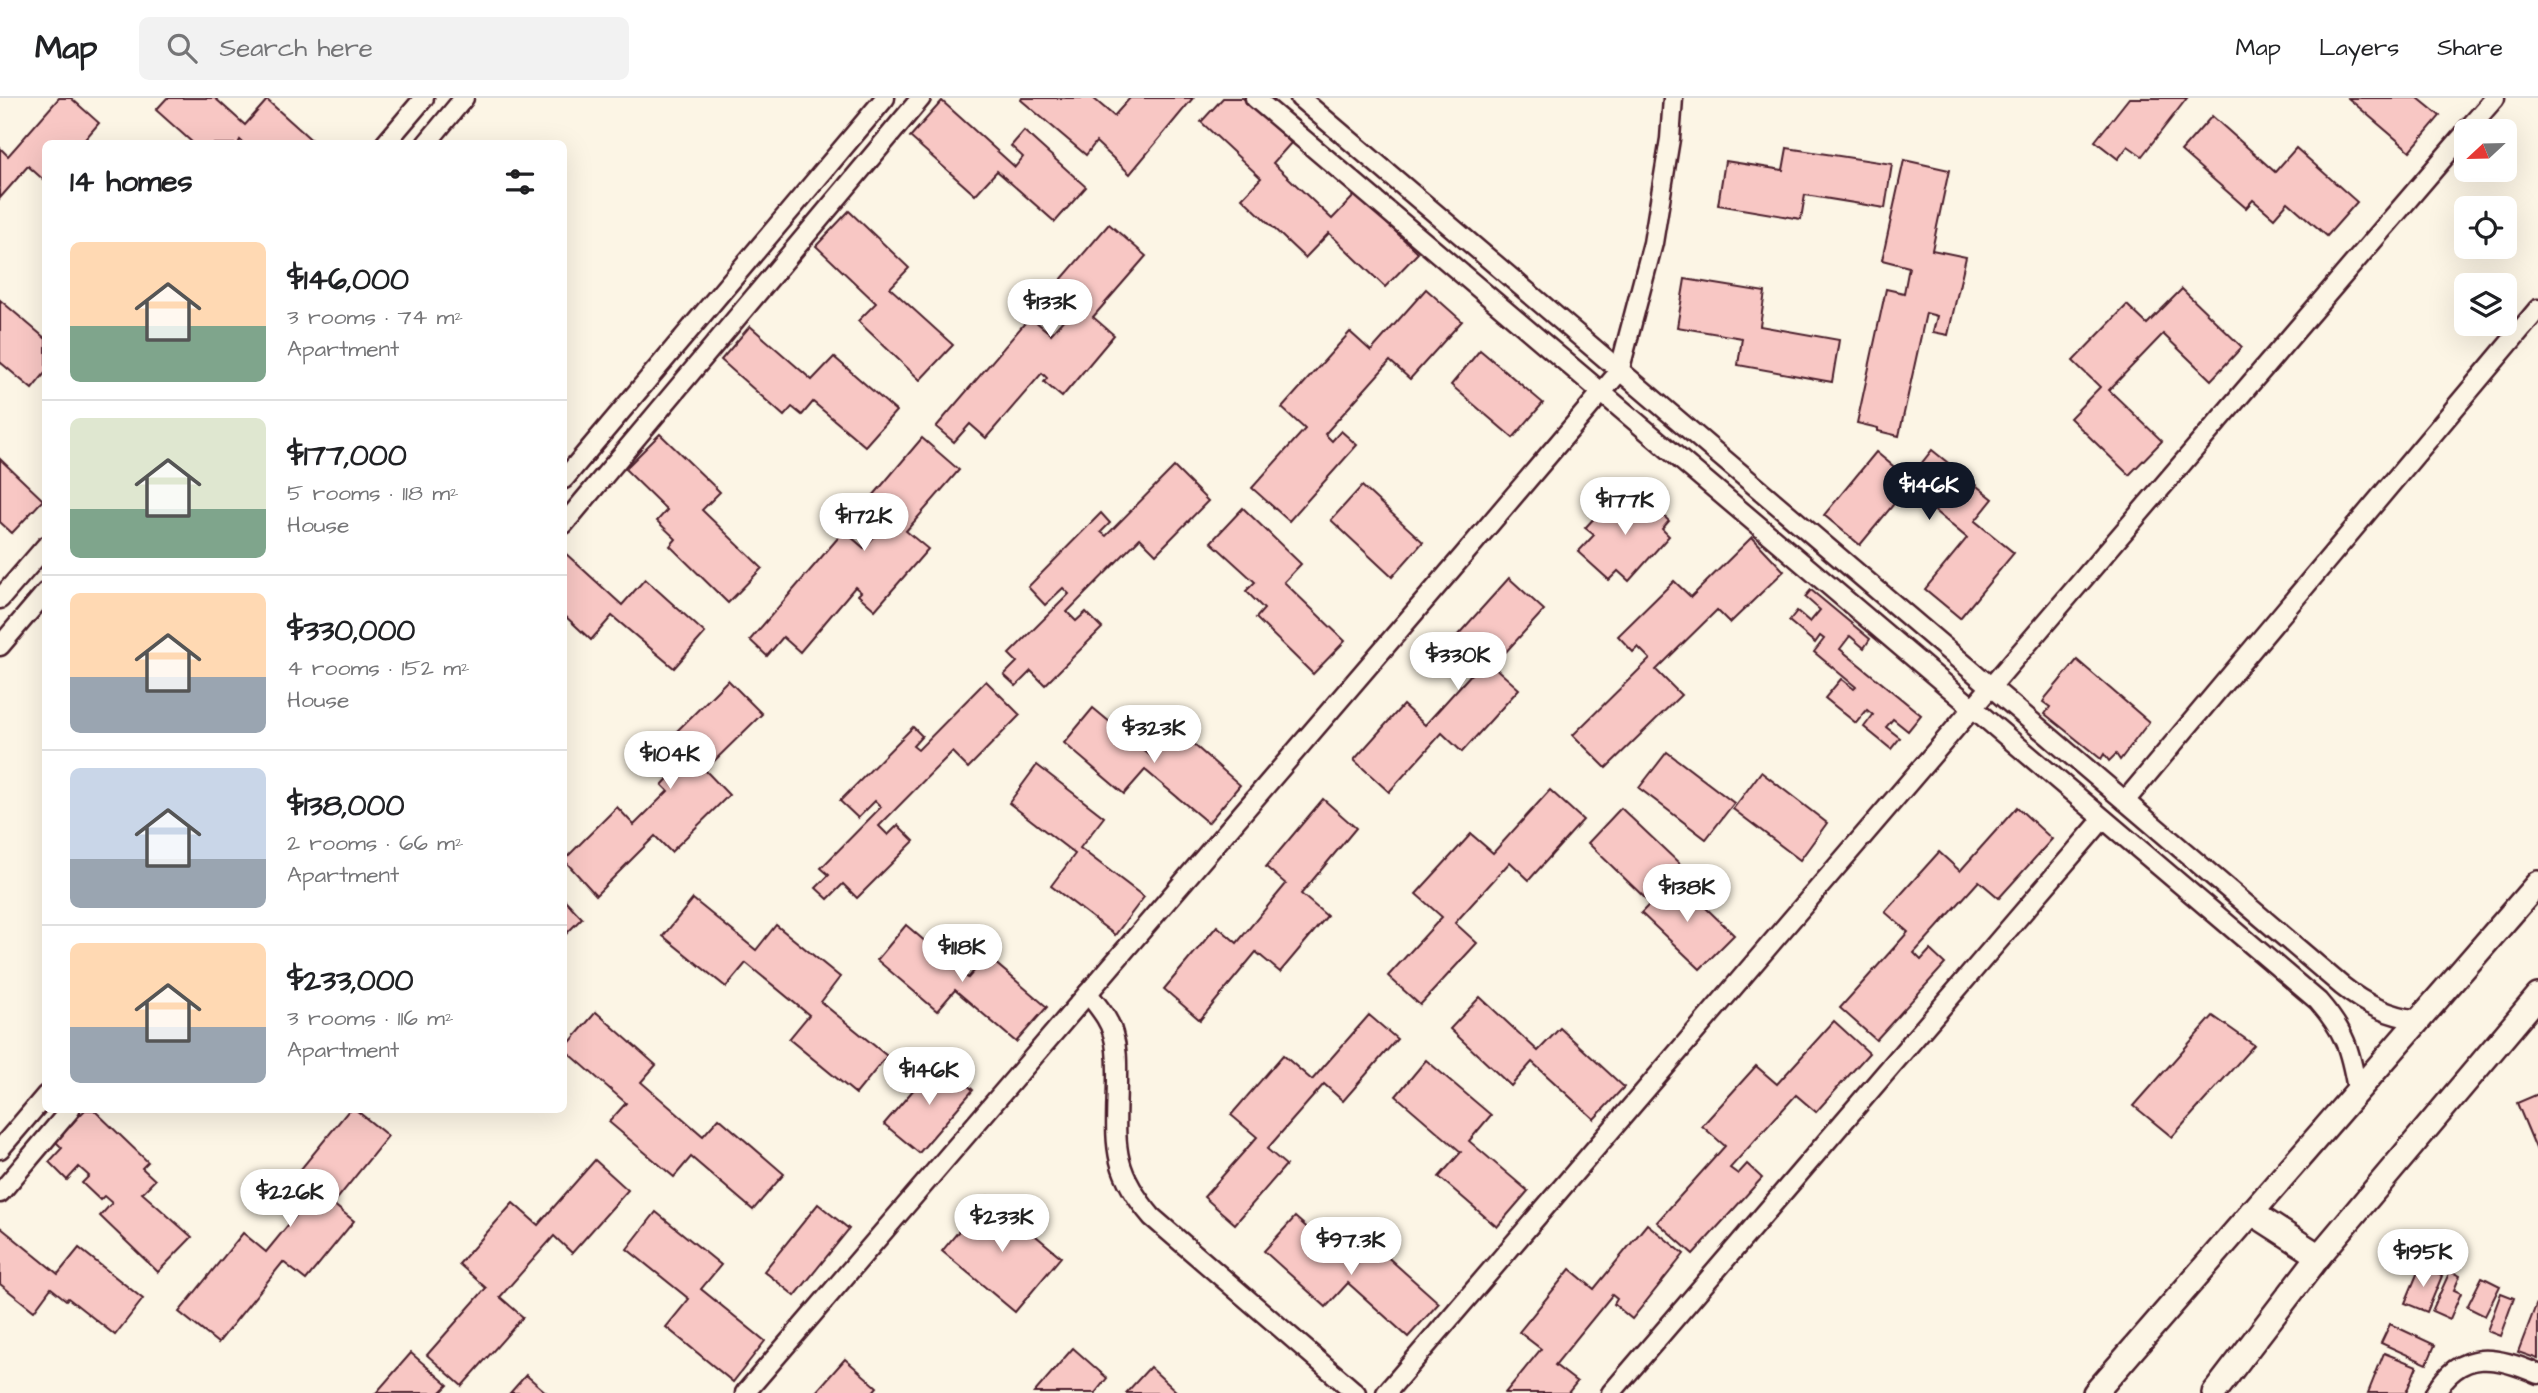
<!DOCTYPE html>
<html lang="en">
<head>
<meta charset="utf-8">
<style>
  :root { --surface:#fff; --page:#f2f2f2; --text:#202124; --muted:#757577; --line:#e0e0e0; --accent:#111827 }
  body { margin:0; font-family:"Architects Daughter",sans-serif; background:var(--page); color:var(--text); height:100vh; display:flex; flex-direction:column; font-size:26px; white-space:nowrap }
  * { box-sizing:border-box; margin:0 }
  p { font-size:23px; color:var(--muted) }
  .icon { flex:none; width:38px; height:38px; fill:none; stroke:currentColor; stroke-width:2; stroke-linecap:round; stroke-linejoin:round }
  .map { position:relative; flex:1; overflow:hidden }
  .sheet { position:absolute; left:42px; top:42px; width:525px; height:973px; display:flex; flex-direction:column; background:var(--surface); border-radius:10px; box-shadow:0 7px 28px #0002 }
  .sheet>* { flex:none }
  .needle { width:46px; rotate:248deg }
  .buttons { position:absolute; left:2454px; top:21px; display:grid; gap:14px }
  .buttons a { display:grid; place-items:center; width:63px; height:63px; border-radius:10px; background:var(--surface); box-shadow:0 7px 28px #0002; font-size:35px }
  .price { position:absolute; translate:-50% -60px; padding:0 16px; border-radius:24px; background:#fff; color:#222; font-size:23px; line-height:46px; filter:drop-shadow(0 2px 4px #0008) }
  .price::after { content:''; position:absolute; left:50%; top:42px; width:21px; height:16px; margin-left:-10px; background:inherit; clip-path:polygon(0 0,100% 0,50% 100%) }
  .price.active { background:var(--accent); color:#fff }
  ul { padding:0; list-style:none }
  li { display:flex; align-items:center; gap:21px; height:175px; padding:0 28px }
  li+li { border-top:2px solid var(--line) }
  li span { display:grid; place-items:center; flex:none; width:196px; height:140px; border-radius:10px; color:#555 }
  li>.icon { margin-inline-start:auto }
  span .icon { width:84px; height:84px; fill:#fffc; stroke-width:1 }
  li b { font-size:30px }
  h2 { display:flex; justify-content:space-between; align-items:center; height:84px; padding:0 28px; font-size:30px }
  header { display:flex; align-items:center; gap:42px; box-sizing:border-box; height:98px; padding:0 35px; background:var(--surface); border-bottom:2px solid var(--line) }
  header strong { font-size:33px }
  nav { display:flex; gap:38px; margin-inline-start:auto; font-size:24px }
  .search { width:490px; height:63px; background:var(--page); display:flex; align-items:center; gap:18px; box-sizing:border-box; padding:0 24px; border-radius:10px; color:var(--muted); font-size:26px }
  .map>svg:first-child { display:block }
  .building { fill:#f8c7c4; stroke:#4a1f2b; stroke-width:2 }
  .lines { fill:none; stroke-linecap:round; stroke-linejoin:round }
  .minor-casing { stroke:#4a1f2b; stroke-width:23 }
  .tertiary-casing { stroke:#4a1f2b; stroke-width:28 }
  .minor { stroke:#fcf5e5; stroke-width:18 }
  .tertiary { stroke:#fcf5e5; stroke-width:23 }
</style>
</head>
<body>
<header>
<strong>Map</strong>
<div class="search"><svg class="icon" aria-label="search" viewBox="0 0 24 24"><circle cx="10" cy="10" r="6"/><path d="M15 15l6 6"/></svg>Search here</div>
<nav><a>Map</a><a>Layers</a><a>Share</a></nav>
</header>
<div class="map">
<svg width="2538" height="1295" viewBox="0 0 2538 1295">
  <rect width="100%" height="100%" fill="#fcf5e5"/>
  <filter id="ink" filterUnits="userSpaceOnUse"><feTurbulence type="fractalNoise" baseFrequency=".0143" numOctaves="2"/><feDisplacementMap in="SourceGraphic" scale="14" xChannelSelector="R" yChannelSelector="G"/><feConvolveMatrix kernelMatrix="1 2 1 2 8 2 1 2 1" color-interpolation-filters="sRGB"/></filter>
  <g filter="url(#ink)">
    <g class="building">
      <path d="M59,0h12l28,25 -18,21h-35v38l-18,-16 -28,32v-50l8,8z"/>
      <path d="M167,0h48l30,27 22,-25 49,44h-72l-4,-4 -2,4h-44l-38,-34z"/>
      <path d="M1022,0h71l21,18 16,-18h63l-63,76 -34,-32 -10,13 -65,-55z"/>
      <path d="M1223,0h20l48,45 -18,20 59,56 24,-25 62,59 -33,34 -56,-54 -24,25 -63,-60 19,-20 -60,-56z"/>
      <path d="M2129,0h58l-45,58 -14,-10 -10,13 -23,-18z"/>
      <path d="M2348,0h70l22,18 -30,35z"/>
      <path d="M942,3l73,66 8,-10 -12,-11 13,-15 62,56 -31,35 -58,-51 -22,24 -65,-58z"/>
      <path d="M2212,18l63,56 21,-24 61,54 -30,34 -39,-34 -14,16 -21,-18 -7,8 -65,-57z"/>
      <path d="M1787,50l105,16 -7,44 -80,-13 -4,24 -83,-14 7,-44 58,9z"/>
      <path d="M1904,62l45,10 -17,80 34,7 -18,78 -15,-3 4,-16 -11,-3 -27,123 -21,-5v-3l-21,-5 29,-134 18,4 5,-26 -27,-7z"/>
      <path d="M849,113l60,57 -19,20 63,57 -33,35 -62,-59 18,-18 -60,-57z"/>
      <path d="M1109,126l37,32 -53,61 21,18 -52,62 -18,-15 3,-4 -5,-5 -56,65 -16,-14 -16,18 -18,-15 94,-110 21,17 29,-33 -4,-3 -16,19 -18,-15z"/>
      <path d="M1685,181l80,13 -5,34 79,14 -7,42 -94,-17 4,-27 -65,-11z"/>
      <path d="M1426,191l36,32 -52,58 -20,-18 -65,73 7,7 9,-10 16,14 -68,76 -37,-33 53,-59 -23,-21 68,-76 21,19z"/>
      <path d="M2182,191l60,58 -31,33 -48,-46 -54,56 53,51 -33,34 -59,-57 30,-31 -27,-26 54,-56 20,19z"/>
      <path d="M0,202l46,39v33l-14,17 -32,-27z"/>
      <path d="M750,228l62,54 22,-23 62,54 -31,35 -52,-44 -11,13 -10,-8 -8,9 -63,-56z"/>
      <path d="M1480,252l63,53 -30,35 -62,-53z"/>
      <path d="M660,336l60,58 -18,18 60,58 -34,35 -58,-57 6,-7 -19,-18 10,-11 -42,-41z"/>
      <path d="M922,340l37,32 -53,61 22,18 -53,61 -17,-15 3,-3 -6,-5 -55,65 -17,-15 -16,19 -17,-16 94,-109 20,17 29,-33 -3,-3 -17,19 -17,-15z"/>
      <path d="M1932,352l61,49 -18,22 39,32 -54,65 -35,-29 42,-51 -60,-50 -47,57 -36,-30 52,-63 33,27z"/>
      <path d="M0,361l43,41 -31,33 -12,-11z"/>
      <path d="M1174,369l34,34 -52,53 -16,-16 -73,74 9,9 10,-9 16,16 -57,57 -14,-14 -15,15 -12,-11 13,-13 -8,-8 60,-60 -6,-6 -18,17 -17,-18 73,-74 9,10 -9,9 5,4z"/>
      <path d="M1362,388l61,56 -31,35 -61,-57z"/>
      <path d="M1635,391l34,32 -7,8 7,7 -40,45 -11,-10 -9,9 -31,-28 16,-17 -9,-7 25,-27 8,7z"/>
      <path d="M1243,410l58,56 -17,18 61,59 -32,33 -57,-56 8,-9 -18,-18 9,-9 -44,-40z"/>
      <path d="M1752,439l32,34 -54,52 -13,-13 -61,60 25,25 -75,73 -33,-33 77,-76 -12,-12 -5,5 -15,-16 56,-55 17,16z"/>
      <path d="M564,454l58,53 23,-26 60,54 -31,35 -62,-52 -21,24 -27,-25z"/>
      <path d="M1509,480l35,32 -51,56 26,23 -57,63 -20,-19 -53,59 -35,-32 49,-55 22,20 58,-64 -27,-24z"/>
      <path d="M1811,492l59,49 -6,9 -14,-12 -10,13 81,66 -13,16 -15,-12 -7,8 14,11 -9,11 -27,-22 9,-12 -6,-5 -11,13 -31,-25 16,-19 13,10 2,-2 -42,-35 10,-13 -4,-3 -5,7 -26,-22 8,-10 13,11 10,-12 -15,-13z"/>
      <path d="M2077,562l72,62 -29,38 -4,-6 -7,7 -5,-7 -3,5 -56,-45 5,-7 -7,-5 3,-5z"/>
      <path d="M728,582l34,34 -57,56 24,25 -58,57 -16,-16 -59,59 -32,-35 53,-53 17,18 34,-34 -6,-6 12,-13 -19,-19z"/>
      <path d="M986,583l34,34 -52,53 -16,-16 -73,74 9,9 10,-10 16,16 -57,57 -14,-14 -15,15 -12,-11 13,-13 -8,-7 60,-61 -6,-6 -17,17 -18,-17 73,-74 9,9 -9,10 5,4z"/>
      <path d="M1093,610l59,49 24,-28 64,56 -32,38 -63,-53 -21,24 -60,-51z"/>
      <path d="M1667,654l67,51 -28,36 -67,-51z"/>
      <path d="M1037,667l67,52 -24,31 64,49 -29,38 -64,-49 24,-32 -66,-51z"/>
      <path d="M1761,674l66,51 -27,37 -67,-51z"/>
      <path d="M1550,692l33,30 -54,60 -19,-18 -55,61 22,20 -57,62 -32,-29 54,-59 -26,-23 55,-60 22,19z"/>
      <path d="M1323,701l33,29 -55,66 26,22 -47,56 -24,-20 -56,68 -36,-31 53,-63 20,17 49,-59 -20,-17z"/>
      <path d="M2017,709l35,32 -53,59 -20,-17 -65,72 7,7 9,-10 15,14 -69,76 -36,-32 68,-76 -23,-20 54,-60 21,19z"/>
      <path d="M1621,710l60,57 -34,35 -59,-57z"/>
      <path d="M1675,780l59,57 -34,34 -59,-56z"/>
      <path d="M564,801l18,19 -18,18z"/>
      <path d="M693,801l63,51 20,-25 64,52 -19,25 66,54 -31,38 -67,-55 20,-24 -63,-52 -20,24 -63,-51z"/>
      <path d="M906,827l62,53 19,-22 60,51 -31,35 -61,-52 -18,21 -60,-51z"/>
      <path d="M1480,899l58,54 22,-23 64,59 -30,32 -62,-57 -21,24 -61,-57z"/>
      <path d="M596,914l60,53 -15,17 62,54 16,-18 65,56 -31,36 -62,-53 -17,20 -65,-55 17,-19 -62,-54z"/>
      <path d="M1369,917l28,24 -54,62 -19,-17 -57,65 19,16 -51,59 -31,-27 53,-60 -26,-22 52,-60 29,25z"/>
      <path d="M2213,918l41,29 -82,92 -38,-31z"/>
      <path d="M1834,923l35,32 -53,59 -20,-17 -66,73 8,6 9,-10 15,14 -69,76 -36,-32 68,-76 -23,-20 54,-60 21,18z"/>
      <path d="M939,962l34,30 -54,63 -35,-29z"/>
      <path d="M1426,962l65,55 -22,26 59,50 -31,36 -58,-50 22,-25 -65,-56z"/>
      <path d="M2538,996v59l-21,-50z"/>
      <path d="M85,1012h9l54,52 -6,6 13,12 -13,13 50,44 -34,35 -58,-56 12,-13 -8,-7 -4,4 -18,-17 7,-7 -10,-9 -12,13 -18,-18 13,-14 -7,-7z"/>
      <path d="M349,1012h7l32,26 -55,68 21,17 -48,59 -23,-18 -65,81 -39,-31 64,-79 23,19 41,-50 -20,-16z"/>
      <path d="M595,1062l33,30 -56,63 -18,-17 -54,61 23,20 -61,69 -35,-31 59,-67 -27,-24 54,-61 25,22z"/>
      <path d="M988,1098l73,61 -46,55 -73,-61z"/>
      <path d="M818,1106l31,25 -54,67 -31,-25z"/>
      <path d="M656,1114l65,53 -20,24 64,52 -32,41 -67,-55 23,-28 -62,-50z"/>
      <path d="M1295,1119l58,51 21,-23 65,58 -31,34 -60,-54 -22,24 -62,-56z"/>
      <path d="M1647,1126l37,30 -52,65 -18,-15 3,-5 -5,-4 -57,70 22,17 -9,11h-63l36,-44 -22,-17 51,-63 24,20z"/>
      <path d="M0,1129l58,47 21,-26 64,51 -28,36 -47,-37 -2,2 -15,-12 -17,23 -34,-27z"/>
      <path d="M2420,1169l22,9 -15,36 -22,-9z"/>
      <path d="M2450,1173l10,5 -6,14 7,3 -11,26 -18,-8z"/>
      <path d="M2482,1179l18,9 -15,30 -18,-9z"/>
      <path d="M2501,1195l13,5 -14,38 -13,-5z"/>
      <path d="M2538,1202v59l-20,-7z"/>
      <path d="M2390,1226l45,21 -8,19 -46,-21z"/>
      <path d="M1073,1250l34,30 -12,15h-61z"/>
      <path d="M411,1255l37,32 -8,8h-64z"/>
      <path d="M2384,1255l33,13 -11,27h-38z"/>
      <path d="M845,1261l32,28 -5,6h-57z"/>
      <path d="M1150,1269l28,26h-52z"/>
      <path d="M526,1277l21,18h-37z"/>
    </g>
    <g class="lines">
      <g class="minor-casing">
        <g id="minor">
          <path d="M1255,0l1063,903c27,31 32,48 39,88"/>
          <path d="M1300,0l1042,888c24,19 47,30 77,34"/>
          <path d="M2466,33l29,-33"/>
          <path d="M385,46l39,-46"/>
          <path d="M426,46l38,-46"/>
          <path d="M564,381l321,-381"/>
          <path d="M564,426l357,-426"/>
          <path d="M0,501l46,-53"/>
          <path d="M0,548l46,-54"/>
          <path d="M2125,703l413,-492"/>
          <path d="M1088,895c9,13 21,25 25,41 5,16 4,32 4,48 -1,61 -7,86 35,135l204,176"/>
          <path d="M0,1051l46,-54"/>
          <path d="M0,1095l70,-83"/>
          <path d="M745,1295l717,-836 157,-185 34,-129 17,-104 3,-41"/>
          <path d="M1386,1295l1080,-1261"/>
          <path d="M1611,1295l492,-574"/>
          <path d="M2435,1295c26,-45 62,-37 103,-19"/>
        </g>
      </g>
      <g class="tertiary-casing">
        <g id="tertiary">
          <path d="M2251,1114l68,44"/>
          <path d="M2095,1295l443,-510"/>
          <path d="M2214,1295l105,-137 219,-260"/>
        </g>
      </g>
      <use href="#minor" class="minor"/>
      <use href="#tertiary" class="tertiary"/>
    </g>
  </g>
</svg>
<div class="buttons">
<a><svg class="needle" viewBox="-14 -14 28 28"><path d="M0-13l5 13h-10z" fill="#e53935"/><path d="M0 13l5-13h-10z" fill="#757577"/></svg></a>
<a><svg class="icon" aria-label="locate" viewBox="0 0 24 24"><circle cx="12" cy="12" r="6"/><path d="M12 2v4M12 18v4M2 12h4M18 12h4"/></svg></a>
<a><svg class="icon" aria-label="layers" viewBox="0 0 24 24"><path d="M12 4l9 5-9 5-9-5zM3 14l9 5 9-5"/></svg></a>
</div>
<b class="price" style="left:1050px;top:241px">$133K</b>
<b class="price active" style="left:1929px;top:424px">$146K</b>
<b class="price" style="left:1625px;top:439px">$177K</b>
<b class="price" style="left:864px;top:455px">$172K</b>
<b class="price" style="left:1458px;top:594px">$330K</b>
<b class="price" style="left:1154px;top:667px">$323K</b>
<b class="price" style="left:670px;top:693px">$104K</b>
<b class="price" style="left:1687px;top:826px">$138K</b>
<b class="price" style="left:962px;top:886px">$118K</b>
<b class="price" style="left:929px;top:1009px">$146K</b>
<b class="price" style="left:290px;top:1131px">$226K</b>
<b class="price" style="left:1002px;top:1156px">$233K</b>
<b class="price" style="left:1351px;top:1179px">$97.3K</b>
<b class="price" style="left:2423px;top:1191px">$195K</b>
<section class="sheet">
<h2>14 homes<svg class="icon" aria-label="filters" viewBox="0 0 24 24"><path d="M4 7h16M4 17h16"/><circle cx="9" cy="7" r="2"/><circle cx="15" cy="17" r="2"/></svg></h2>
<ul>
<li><span style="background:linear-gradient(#ffd9b3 60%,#7fa58c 0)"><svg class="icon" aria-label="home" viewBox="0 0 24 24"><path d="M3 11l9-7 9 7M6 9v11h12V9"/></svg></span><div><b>$146,000</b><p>3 rooms · 74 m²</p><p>Apartment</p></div></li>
<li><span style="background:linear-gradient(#dfe7d0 65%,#7fa58c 0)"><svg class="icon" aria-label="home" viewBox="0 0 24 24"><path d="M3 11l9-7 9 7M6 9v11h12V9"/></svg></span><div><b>$177,000</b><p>5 rooms · 118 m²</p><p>House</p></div></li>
<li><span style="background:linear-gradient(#ffd9b3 60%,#9aa5b1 0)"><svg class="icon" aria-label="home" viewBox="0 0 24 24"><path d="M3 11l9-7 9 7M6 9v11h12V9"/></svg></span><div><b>$330,000</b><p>4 rooms · 152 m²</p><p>House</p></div></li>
<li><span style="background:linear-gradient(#c9d6e8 65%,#9aa5b1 0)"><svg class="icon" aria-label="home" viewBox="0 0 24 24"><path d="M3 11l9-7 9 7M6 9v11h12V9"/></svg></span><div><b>$138,000</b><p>2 rooms · 66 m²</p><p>Apartment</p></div></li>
<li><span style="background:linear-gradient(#ffd9b3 60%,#9aa5b1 0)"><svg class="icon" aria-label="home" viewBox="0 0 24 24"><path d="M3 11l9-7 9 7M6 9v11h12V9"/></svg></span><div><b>$233,000</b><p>3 rooms · 116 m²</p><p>Apartment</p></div></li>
</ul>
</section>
</div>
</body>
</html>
